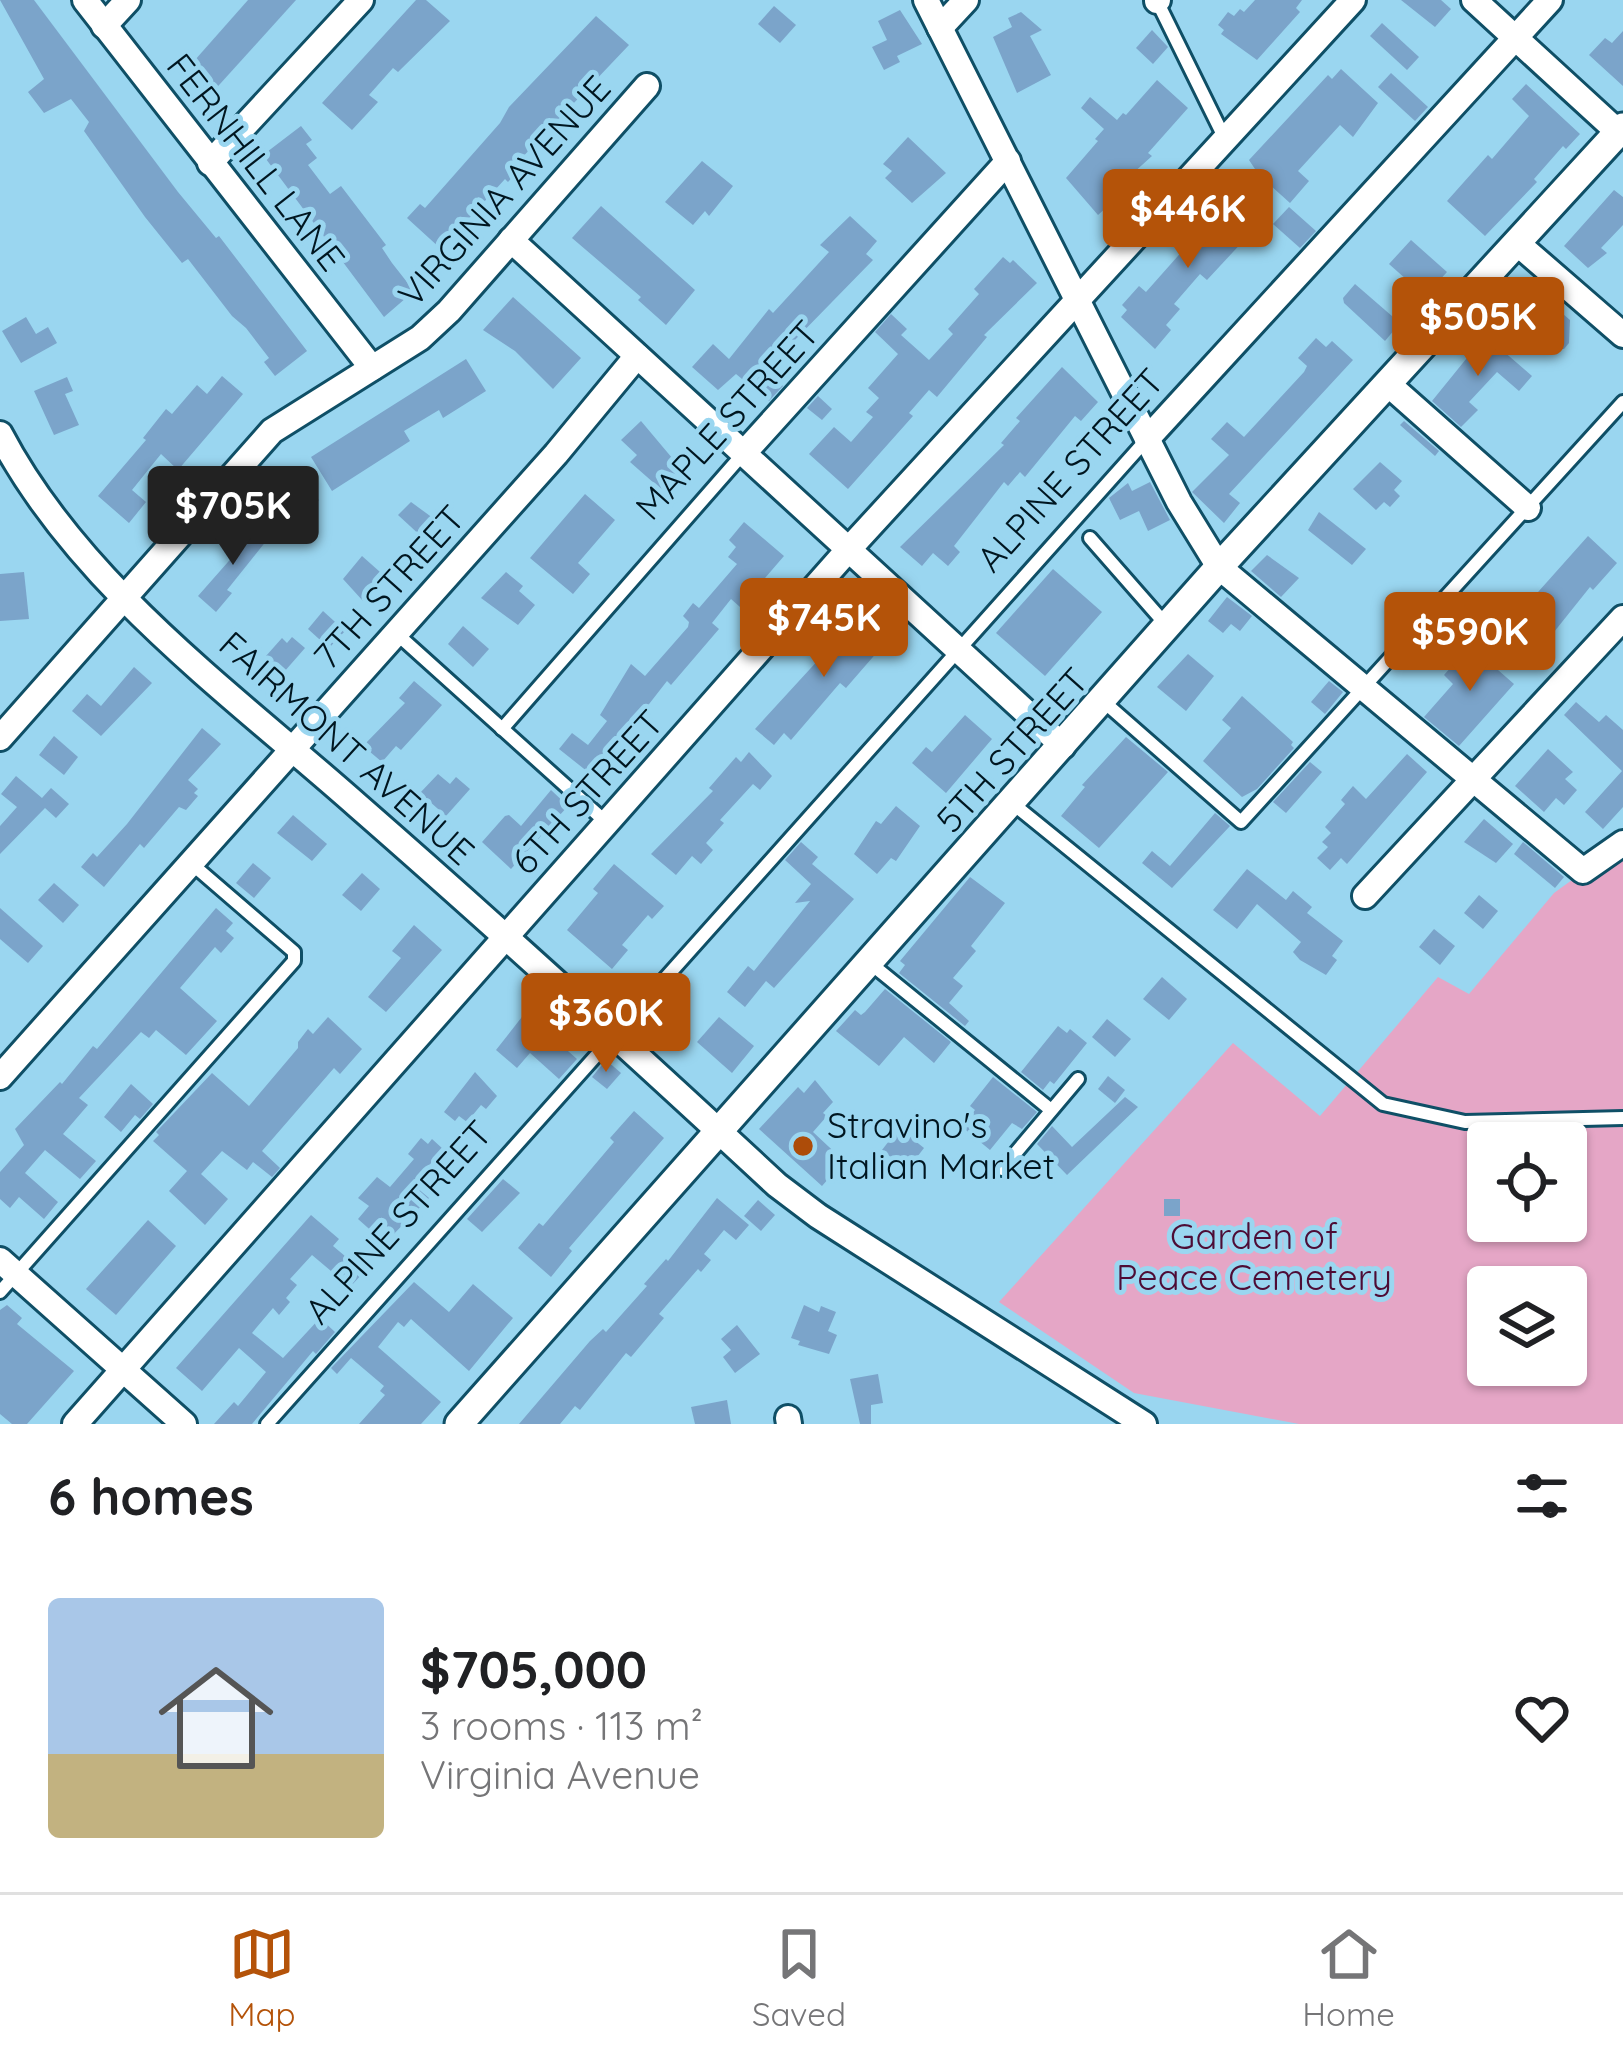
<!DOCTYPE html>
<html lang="en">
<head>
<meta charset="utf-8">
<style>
  :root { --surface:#fff; --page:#f2f2f2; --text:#202124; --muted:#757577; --line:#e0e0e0; --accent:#b45309 }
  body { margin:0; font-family:Quicksand,sans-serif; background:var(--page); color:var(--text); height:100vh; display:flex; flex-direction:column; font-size:45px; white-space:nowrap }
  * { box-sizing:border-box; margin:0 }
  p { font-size:39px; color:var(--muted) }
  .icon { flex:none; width:66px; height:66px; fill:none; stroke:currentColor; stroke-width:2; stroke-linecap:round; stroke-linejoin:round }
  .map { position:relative; height:1424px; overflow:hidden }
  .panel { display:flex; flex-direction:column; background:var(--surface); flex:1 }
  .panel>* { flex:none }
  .fabs { position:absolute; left:1467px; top:1122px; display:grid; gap:24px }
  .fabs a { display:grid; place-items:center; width:120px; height:120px; border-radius:12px; background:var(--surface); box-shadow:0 3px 9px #0004; font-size:60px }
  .price { position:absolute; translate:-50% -102px; padding:0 27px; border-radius:12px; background:var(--accent); color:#fff; font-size:39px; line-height:78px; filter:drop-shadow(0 3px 6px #0008) }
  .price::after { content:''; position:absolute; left:50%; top:72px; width:36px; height:27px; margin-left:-18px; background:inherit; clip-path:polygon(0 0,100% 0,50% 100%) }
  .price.current { background:#222; color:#fff }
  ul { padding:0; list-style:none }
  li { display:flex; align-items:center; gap:36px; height:300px; padding:0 48px }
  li+li { border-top:3px solid var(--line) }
  li span { display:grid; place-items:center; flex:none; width:336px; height:240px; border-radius:12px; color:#555 }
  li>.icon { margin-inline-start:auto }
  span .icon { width:144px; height:144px; fill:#fffc; stroke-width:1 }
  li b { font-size:51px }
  h2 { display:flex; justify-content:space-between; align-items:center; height:144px; padding:0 48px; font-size:51px }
  .menu { display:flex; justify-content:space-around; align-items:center; height:168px; border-top:3px solid var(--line); background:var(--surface); font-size:33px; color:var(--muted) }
  .menu a { display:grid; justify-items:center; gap:6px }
  .menu .current { color:var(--accent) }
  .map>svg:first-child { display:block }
  .green { fill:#e5a6c6; fill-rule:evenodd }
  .building { fill:#7ba4ca }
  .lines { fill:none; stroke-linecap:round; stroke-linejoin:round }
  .service-casing { stroke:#0f4f66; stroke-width:18 }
  .minor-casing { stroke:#0f4f66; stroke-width:30 }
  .tertiary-casing { stroke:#0f4f66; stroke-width:33 }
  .service { stroke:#fff; stroke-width:12 }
  .minor { stroke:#fff; stroke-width:24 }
  .tertiary { stroke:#fff; stroke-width:27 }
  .poi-dot { fill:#ad4c09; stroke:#9ad6f0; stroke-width:4.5 }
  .labels { text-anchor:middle; stroke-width:10; stroke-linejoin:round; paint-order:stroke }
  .street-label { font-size:36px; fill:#001620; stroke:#9ad6f0 }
  .poi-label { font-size:36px; fill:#001620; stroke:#9ad6f0; text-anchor:start }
  .park-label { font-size:36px; fill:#4d0c35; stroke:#9ad6f0 }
</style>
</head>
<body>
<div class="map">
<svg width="1623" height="1424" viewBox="0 0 1623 1424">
  <rect width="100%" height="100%" fill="#9ad6f0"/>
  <path class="green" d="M1623,843v581h-324l-165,-31 -135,-91 234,-259 87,73 118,-139 31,17 85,-101zM1488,1143h78v78h-78zM1488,1287h78v78h-78z"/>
  <g class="building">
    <path d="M0,0h34l144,192 38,46 3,-2 88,115 -32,25 -11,-14 5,-4 -23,-30 -14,-12 -44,-57 -6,4 -37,-46 -61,-86 5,-9 -18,-23 -27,14 -16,-21 16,-13z"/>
    <path d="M248,0h48l-86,95 -23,-26z"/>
    <path d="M416,0h10l24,21 -52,51 -5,-4 -24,27 9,7 -26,28 -30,-27z"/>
    <path d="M1255,0h47l-6,8 4,4 -43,48 -36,-26 3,-4 -6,-5 10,-13 6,4 6,-7 4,3z"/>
    <path d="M1401,0h40l10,9 -16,18z"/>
    <path d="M774,6l22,19 -16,18 -22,-19z"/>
    <path d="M900,10l22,34 -25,12 3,6 -16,8 -12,-23 15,-7 -9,-19z"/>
    <path d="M1021,12l21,18 -12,6 21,39 -34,18 -24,-56 19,-10 -4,-9z"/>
    <path d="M596,16l33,29 -114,120 4,5 -11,12 -3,-3 -64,70 -34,-31 13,-14 5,4 75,-85 9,-16z"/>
    <path d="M1382,23l37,34 -12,13 -37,-34z"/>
    <path d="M1152,30l16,17 -15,17 -17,-16z"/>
    <path d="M1623,31v55l-34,-31 16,-17 7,5z"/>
    <path d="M1341,69l37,34 -25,34 -13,-12 -42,46 11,10 -19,22 -31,-28 -10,-15 79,-85 4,4z"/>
    <path d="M1391,73l37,34 -13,14 -37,-34z"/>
    <path d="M1157,80l31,28 -40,45 4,3 -41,37 6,5 -19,17 -32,-37 32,-37 -3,-2 9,-10 -23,-21 9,-11 27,23 6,-7 3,2z"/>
    <path d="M1526,84l54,50 -14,15 -3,-3 -29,33 3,3 -52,54 -38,-35 41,-46 4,4 37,-43 -17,-17z"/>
    <path d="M301,126l11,14 -6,4 11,14 -9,7 22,29 11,-8 45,59 -4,3 10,15 22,28 -30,26 -121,-162z"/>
    <path d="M908,137l38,36 -34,30 -27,-25 7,-7 -9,-7z"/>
    <path d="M702,161l31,25 -24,30 -4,-5 -12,14 -28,-23z"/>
    <path d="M1614,190l9,7v28l-22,23 6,5 -19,15 -24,-22z"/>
    <path d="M1232,195l27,29 -52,56 -7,-6 -26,30 6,5 -14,16 5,5 -16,19 -34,-32 6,-7 -5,-5 17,-19 7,6z"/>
    <path d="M601,206l94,84 -29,35 -28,-25 3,-3 -69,-59z"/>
    <path d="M1289,207l27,24 -16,17 -27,-24z"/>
    <path d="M850,216l27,25 -11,13 7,6 -83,85 -21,29 14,12 -14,15 -33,-27 -18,16 -26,-23 21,-23 16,15 40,-50 4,4 56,-61 -9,-7z"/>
    <path d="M1411,240l36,32 -22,24 -36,-32z"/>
    <path d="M1003,257l7,6 3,-3 24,23 -53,52 3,2 -50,60 -8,-7 -20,23 4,3 -65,73 -39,-35 25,-27 17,15 22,-25 -7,-5 13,-14 -11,-10 30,-34 -23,-22 16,-18 16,15 -6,6 28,25 24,-26 -5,-5 31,-35 -5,-5z"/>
    <path d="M1527,283l43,37 -1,23 -5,6h-10l-7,-5 -41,-36z"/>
    <path d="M1355,284l45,39 -15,18 -41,-38 -1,-5z"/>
    <path d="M513,297l68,61 -28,31 -38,-38 -32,-21z"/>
    <path d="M26,317l10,17 12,-7 9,16 -36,20 -19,-32z"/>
    <path d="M1480,331l52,45 -13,15 -22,-19 -28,30 9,8 -17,17 -29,-26 43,-53 -5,-5z"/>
    <path d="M1316,338l10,9 6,-6 21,19 -124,134 11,9 -16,20 -32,-31 37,-37 -18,-16 16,-17 17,15 60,-65 3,-6 -9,-8z"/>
    <path d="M466,359l20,32 -43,27 -4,-8 -35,21 6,10 -78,50 -21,-34z"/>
    <path d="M1062,367l36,35 -17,19 -6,-5 -50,61 -5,-5 -12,14 -4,-4 -50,64 6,6 -12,14 -15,-13 -11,13 -22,-19 104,-102 -3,-2 19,-22 -4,-3z"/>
    <path d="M222,376l21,18 -65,76 -17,-16 -29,36 14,12 -17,21 -31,-27 48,-56 -3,-2 23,-29 6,5 25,-29 10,9z"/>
    <path d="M67,377l6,14 -8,3 14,31 -25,10 -20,-44z"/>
    <path d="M818,396l14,13 -10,11 -15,-12z"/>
    <path d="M641,421l42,50 -20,20 -33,-29 7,-7 -16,-15z"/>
    <path d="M1404,421l35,30 -4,5 -35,-31z"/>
    <path d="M1380,462l22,19 -8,9 6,6 -10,11 -6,-5 -8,8 -23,-21z"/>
    <path d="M291,477l28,23 -12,14 -10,-9 -3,4 -18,-15z"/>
    <path d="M1150,482l20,38 -22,11 -9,-20 -19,9 -11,-22 19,-15 4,8z"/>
    <path d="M585,494l30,26 -37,43 12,11 -17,20 -43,-36z"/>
    <path d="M411,502l26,19 -14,17 -25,-23z"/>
    <path d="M1319,512l47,37 -14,16 -44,-35z"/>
    <path d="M744,522l40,34 -44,51 -9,-8 -19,24 7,6 -48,56 -4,-4 -74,95 -34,-27 13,-16 16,12 19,-24 -7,-6 31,-51 14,12 43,-49 1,-5 -6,-6 10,-13 6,5 38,-44 -9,-7 8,-10 -7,-7z"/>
    <path d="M249,524l18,16 -40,50 5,3 -16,19 -18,-16 37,-42 -7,-5z"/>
    <path d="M1588,536l29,27 -24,27 -3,-3 -40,50 -29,-26z"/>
    <path d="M1267,555l32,23 -18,19 -30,-26z"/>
    <path d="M362,556l18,16 -7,8 5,4 -15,17 -20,-22z"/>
    <path d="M1053,569l49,43 -57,64 -49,-43z"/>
    <path d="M24,572l5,47 -29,2v-47z"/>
    <path d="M506,572l17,14 -4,5 16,14 -17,20 -37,-27z"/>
    <path d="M1227,597l25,19 -12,15 -9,-7 -8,9 -15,-12z"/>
    <path d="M323,611l22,20 -16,17 -21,-19z"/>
    <path d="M868,614l24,21 -46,53 -6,-5 -49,57 -7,-7 -10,12 -19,-16 77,-84 5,5z"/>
    <path d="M463,626l26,23 -16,18 -25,-23z"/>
    <path d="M292,637l13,11 -21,24 -18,-16 16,-18 5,5z"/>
    <path d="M1489,637l13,12 -12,14 24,21 -55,62 -35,-29 29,-33 -9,-9 16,-18 7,6z"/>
    <path d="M1188,654l26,22 -28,35 -29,-24z"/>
    <path d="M134,667l18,16 -51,53 -29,-25 15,-17 14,12z"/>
    <path d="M414,681l28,24 -41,45 -5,-4 -14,16 -19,-16 42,-43 -6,-5z"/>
    <path d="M1329,681l14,11 -18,22 -14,-12z"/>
    <path d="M1242,696l51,46 -2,3 3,3 -37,41 -15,8 -39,-36 28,-33 -9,-8z"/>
    <path d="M1576,702l23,20 7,-7 17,15v77l-20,22 -18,-17 37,-41 -58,-56z"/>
    <path d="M965,715l27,24 -46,54 -34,-30 14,-16 6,5z"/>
    <path d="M202,728l19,16 -33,36 10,9 -4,4 4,3 -12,14 -7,-3 -35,41 -4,-4 -36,43 -23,-20 12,-14 4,4 30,-33z"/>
    <path d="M54,736l24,21 -14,18 -25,-20z"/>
    <path d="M1126,737l42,35 -69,76 -38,-32 24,-29 -3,-2z"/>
    <path d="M1548,749l25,23 -8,7 12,11 -13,15 -8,-7 -12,14 -29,-26z"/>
    <path d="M749,752l23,24 -12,14 -7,-6 -33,36 4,3 -18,20 7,7 -12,14 -9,-8 -16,19 -25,-21 62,-63 -4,-3 27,-31 5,5z"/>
    <path d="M1407,754l20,18 -80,92 -6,-6 -11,12 -13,-12 11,-11 -6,-5 9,-9 -6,-6 20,-23 -4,-4 12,-14 13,13z"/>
    <path d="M1310,762l12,10 -36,41 -13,-11z"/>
    <path d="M438,774l12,10 6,-7 14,12 -24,27 -26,-23z"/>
    <path d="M16,776l26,22 9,-10 18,16 -13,14 -11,-10 -45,46v-28l17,-19 -16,-13z"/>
    <path d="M551,790l17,16 -57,63 -29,-27 23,-26 4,-1 12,11z"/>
    <path d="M896,806l24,20 -24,35 -5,-3 -14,16 -23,-20 22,-33 5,3z"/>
    <path d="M1215,813l15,13 -58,62 -30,-25 10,-12 18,15z"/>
    <path d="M293,815l34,29 -15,17 -35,-28z"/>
    <path d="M1484,819l29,25 -17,19 -32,-21z"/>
    <path d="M801,842l17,15 -6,7 42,35 -80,89 -8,-7 -21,26 -18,-15 21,-26 6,5 56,-70 -15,2 16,-19 -26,-24z"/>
    <path d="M1523,842l41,35 -9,11 -41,-34z"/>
    <path d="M253,863l18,15 -17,20 -18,-15z"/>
    <path d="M614,864l50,42 -12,13 -4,-4 -26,30 6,5 -16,19 -45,-39 31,-37 -5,-4z"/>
    <path d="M1247,869l39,31 7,-9 19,16 -5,6 36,28 -11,15 5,4 -11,15 -26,-15 -7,-8 8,-10 -44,-38 -20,25 -24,-19z"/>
    <path d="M362,873l18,16 -19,22 -19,-16z"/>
    <path d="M970,877l35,26 -34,43 5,5 -23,27 10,8 -14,17 20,18 -4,5 -66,-53 6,-8 -5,-4z"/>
    <path d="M54,883l25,22 -16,18 -25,-23z"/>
    <path d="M1479,895l19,16 -15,18 -19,-16z"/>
    <path d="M0,908l43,38 -15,17 -28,-24z"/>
    <path d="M216,908l17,15 -7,8 8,7 -13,15 -6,-6 -35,41 37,33 -31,34 -30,-25 -7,8 -8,-6 -62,66 9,7 -25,29 33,27 -16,18 -35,-29 -20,23 33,29 -14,17 -25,-22 -9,11 -10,-9v-27l24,-27 -9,-16 45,-47 2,2 31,-38 4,3z"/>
    <path d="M414,925l28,25 -56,62 -18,-15 33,-39 -9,-7z"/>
    <path d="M1434,929l21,17 -15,19 -21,-18z"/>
    <path d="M1162,977l25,22 -18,21 -26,-21z"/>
    <path d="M885,989l66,53 -17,21 -30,-26 -25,29 -43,-35 19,-21 6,5 4,-3z"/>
    <path d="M665,995l18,15 -19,22 -18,-16z"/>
    <path d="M525,1013l52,46 -18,20 -29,-26 -13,15 -21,-18z"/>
    <path d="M328,1017l34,32 -22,25 -6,-6 -72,83 18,17 -8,9 -19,-15 -6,8 -25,-19 -21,23 27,25 -23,26 -36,-34 18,-20 -34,-30 6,-6 -3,-3 56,-59 37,33 49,-58v-6l10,-13 5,5z"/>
    <path d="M719,1017l35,29 -22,27 -35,-31z"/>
    <path d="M1107,1019l24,20 -16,18 -23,-20z"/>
    <path d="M1058,1026l9,7 3,-4 17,14 -33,41 -4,-3 -7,9 -22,-18z"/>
    <path d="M606,1060l15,13 -14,16 -15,-12z"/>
    <path d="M475,1072l22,24 -11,13 -5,-4 -14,17 -8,-6 -4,5 -11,-9z"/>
    <path d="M1108,1076l17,14 -10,13 -17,-14z"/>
    <path d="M993,1077l44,35 -15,17 -10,-6 -22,27 -28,-23 13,-17 -5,-4z"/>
    <path d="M815,1080l18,22 -10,11 4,3 -14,16 31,29 -22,25 -63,-57 39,-42 6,6z"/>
    <path d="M131,1084l22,20 -13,15 -5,-4 -14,17 -17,-15z"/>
    <path d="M1125,1097l13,10 -71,68 -30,-31 15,-18 20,21z"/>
    <path d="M634,1111l30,27 -95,110 3,3 -21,26 -33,-29 21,-25 4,3 71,-84 -4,-4z"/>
    <path d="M899,1128l25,20 -17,22 -25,-20z"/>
    <path d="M421,1138l7,6 4,-5 11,10 -23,27 3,3 -7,8 13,11 -44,45 -27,-24 11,-13 -11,-8 19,-21 13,10 24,-28 -6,-5z"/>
    <path d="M503,1179l17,14 -38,39 -15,-13z"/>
    <path d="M717,1198l32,27 -13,15 -12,-10 -20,24 7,6 -10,12 -3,-3 -39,45 5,4 -33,39 -5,-4 -46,57 -5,-4 -15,18h-41l71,-83 13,-12 3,3 41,-46 -3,-2 22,-25 2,2z"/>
    <rect x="1164" y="1199" width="16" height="17"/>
    <path d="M758,1200l17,15 -14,16 -17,-15z"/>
    <path d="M311,1215l28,24 -6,7 31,26 -14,15 -38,-32 -22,24 7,6 -11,13 4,4 -11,13 -6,-7 -21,25 31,25 37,-40 15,14 -19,22 -3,-3 -61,73h-38l20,-22 4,4 28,-34 -27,-24 -37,43 -26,-23z"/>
    <path d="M148,1220l28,26 -60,69 -30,-26z"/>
    <path d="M414,1282l35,30 24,-28 40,34 -44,53 -58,-52 -7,8 -6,-5 -20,25 63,55 -20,22h-62l26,-29 -5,-4 4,-5 -33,-28 -14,16 -6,-6z"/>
    <path d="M7,1305l15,13 -5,6 57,47 -47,53h-15l-12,-10v-104z"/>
    <path d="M804,1305l15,7 2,-6 15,6 -8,19 9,4 -8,19 -31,-9 2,-4 -9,-3z"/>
    <path d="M737,1325l23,29 -25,19 -12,-16 8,-7 -10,-11z"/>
    <path d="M878,1374l5,29 -12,2v19h-11l-10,-45z"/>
    <path d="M727,1400l4,24h-36l-4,-17z"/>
  </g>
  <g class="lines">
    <g class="service-casing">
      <g id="service">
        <path d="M1157,1l68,138"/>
        <path d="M1090,538l78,89"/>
        <path d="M397,634l210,189"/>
        <path d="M1103,701l138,121 382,-420"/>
        <path d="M502,729l240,-274"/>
        <path d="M1012,803l371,301 82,18 158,-4"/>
        <path d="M870,963l181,147"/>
        <path d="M1002,1169l76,-90"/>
        <path d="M0,1292l294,-331v-9l-102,-88"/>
        <path d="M267,1424l880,-985"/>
      </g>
    </g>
    <g class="minor-casing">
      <g id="minor">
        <path d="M85,0l287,368"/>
        <path d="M926,0l253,502 40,65 364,304 40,-28"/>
        <path d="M1474,0l144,132"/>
        <path d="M1157,1l1,-1"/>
        <path d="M104,26l24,-26"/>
        <path d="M940,28l26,-28"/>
        <path d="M210,163l151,-163"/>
        <path d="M511,240l552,506"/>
        <path d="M1517,243l106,92"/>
        <path d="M1388,384l140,124"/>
        <path d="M0,434c79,151 233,261 358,372 142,124 281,251 419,379l41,31 326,208"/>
        <path d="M1147,439l403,-439"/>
        <path d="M743,454l265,-293"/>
        <path d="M0,738l272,-307 148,-93 29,-27 198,-225"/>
        <path d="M1365,896l258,-278"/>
        <path d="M0,1077l556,-623 81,-98"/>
        <path d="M0,1260l184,164"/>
        <path d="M788,1418l1,6"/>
        <path d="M75,1424l773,-874 505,-550"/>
      </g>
    </g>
    <g class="tertiary-casing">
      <path id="tertiary" d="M459,1424l760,-857 404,-440"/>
    </g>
    <use href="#service" class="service"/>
    <use href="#minor" class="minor"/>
    <use href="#tertiary" class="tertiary"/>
  </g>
  <circle class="poi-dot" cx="803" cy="1146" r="12"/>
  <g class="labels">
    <g class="street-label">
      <text transform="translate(256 162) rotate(52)" y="13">FERNHILL LANE</text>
      <text transform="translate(504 191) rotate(-48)" y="13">VIRGINIA AVENUE</text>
      <text transform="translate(727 420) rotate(-48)" y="13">MAPLE STREET</text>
      <text transform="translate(1070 470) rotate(-48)" y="13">ALPINE STREET</text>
      <text transform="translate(389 587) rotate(-48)" y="13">7TH STREET</text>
      <text transform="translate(347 748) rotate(42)" y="13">FAIRMONT AVENUE</text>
      <text transform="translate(1012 750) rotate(-48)" y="13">5TH STREET</text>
      <text transform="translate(587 792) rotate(-48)" y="13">6TH STREET</text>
      <text transform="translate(398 1222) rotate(-48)" y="13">ALPINE STREET</text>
    </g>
    <g class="poi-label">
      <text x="827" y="1138">Stravino's<tspan x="827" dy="41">Italian Market</tspan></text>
    </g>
    <g class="park-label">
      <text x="1254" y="1249">Garden of<tspan x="1254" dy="41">Peace Cemetery</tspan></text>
    </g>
  </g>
</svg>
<div class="fabs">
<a><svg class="icon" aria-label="locate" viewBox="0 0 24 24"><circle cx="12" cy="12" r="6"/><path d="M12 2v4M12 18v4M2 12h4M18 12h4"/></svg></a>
<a><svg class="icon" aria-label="layers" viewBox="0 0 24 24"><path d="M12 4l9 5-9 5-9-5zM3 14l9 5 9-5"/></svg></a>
</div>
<b class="price" style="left:1188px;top:271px">$446K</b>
<b class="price" style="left:1478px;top:379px">$505K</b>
<b class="price current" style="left:233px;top:568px">$705K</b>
<b class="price" style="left:824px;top:680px">$745K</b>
<b class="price" style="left:1470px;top:694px">$590K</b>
<b class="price" style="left:606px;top:1075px">$360K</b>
</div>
<section class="panel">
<h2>6 homes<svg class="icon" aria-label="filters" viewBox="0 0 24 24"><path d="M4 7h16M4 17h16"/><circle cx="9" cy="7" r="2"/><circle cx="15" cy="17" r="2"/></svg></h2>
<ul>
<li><span style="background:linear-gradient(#a9c7e8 65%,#c2b280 0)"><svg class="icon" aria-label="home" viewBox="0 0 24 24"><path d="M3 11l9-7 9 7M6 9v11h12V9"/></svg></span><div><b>$705,000</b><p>3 rooms · 113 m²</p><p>Virginia Avenue</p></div><svg class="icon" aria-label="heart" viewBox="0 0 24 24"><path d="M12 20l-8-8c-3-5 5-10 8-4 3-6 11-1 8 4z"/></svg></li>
</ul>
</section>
<nav class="menu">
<a class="current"><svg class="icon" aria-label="map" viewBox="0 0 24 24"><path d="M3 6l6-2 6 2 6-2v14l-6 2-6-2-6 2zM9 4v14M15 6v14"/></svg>Map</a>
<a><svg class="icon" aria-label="saved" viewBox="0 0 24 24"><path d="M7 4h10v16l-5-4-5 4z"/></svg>Saved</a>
<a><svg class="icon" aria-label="home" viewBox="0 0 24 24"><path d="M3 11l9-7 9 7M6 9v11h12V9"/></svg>Home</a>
</nav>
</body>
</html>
